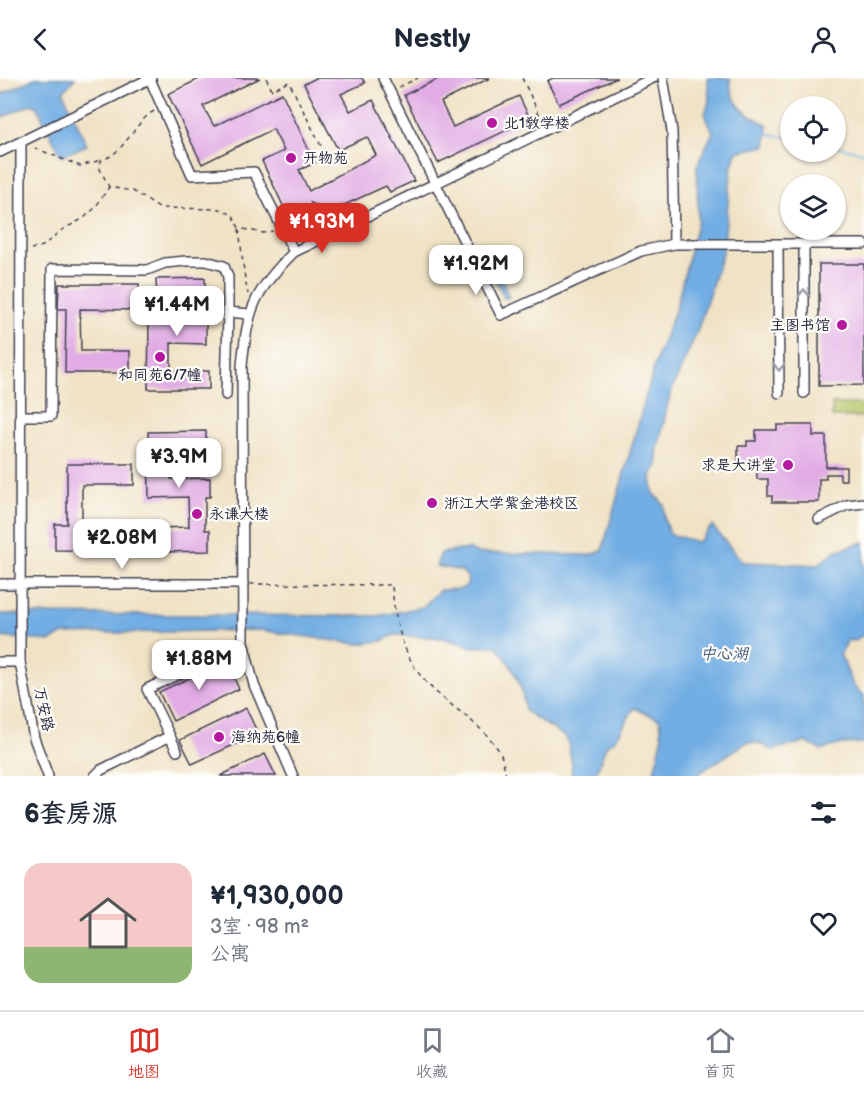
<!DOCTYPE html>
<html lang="zh">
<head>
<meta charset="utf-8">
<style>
  :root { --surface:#fff; --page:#f2f2f3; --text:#1f2937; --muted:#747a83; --line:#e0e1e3; --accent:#d93025 }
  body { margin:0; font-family:"Balsamiq Sans","LXGW WenKai TC",sans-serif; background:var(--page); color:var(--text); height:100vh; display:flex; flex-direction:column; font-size:22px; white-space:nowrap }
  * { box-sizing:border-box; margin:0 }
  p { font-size:20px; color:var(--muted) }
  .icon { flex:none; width:33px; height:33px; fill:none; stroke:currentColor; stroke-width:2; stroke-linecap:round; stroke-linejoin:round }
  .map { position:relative; height:698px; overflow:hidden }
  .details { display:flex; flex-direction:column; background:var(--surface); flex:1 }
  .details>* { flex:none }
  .buttons { position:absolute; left:780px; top:18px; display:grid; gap:12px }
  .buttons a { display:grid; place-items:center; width:66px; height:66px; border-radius:50%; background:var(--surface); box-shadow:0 2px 4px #0004; font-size:30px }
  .price { position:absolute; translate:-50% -51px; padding:0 14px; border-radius:12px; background:#fff; color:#222; font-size:20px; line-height:39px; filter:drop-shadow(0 2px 3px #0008) }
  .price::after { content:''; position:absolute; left:50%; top:36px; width:18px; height:14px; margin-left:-9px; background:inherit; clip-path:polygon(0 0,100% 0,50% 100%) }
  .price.selected { background:var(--accent); color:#fff }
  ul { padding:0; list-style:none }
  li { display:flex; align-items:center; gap:18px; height:150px; padding:0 24px }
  li span { display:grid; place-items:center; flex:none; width:168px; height:120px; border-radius:18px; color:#555 }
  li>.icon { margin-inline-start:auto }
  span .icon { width:72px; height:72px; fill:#fffc; stroke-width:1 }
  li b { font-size:26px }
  h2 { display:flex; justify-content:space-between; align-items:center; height:72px; padding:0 24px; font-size:26px }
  header { display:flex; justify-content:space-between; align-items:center; height:78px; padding:0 24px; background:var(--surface); font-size:27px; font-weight:700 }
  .tab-bar { display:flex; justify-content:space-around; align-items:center; height:84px; border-top:2px solid var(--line); background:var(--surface); font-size:16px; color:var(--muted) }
  .tab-bar a { display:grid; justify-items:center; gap:3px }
  .tab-bar .selected { color:var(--accent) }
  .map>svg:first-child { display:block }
  .green { fill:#b5c568; stroke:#6c7452; stroke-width:1.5 }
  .water { fill:#72aee3; stroke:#4a688f; stroke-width:1.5 }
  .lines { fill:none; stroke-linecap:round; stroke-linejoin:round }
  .stream { stroke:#72aee3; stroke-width:2 }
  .building { fill:#e1ace5 }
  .minor-casing { stroke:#413f50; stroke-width:12 }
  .path { stroke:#413f50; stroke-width:1.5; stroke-dasharray:4.5 4.5; stroke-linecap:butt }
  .minor { stroke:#fff; stroke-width:9 }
  .oneway { stroke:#9c9ca7 }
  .poi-dot { fill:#b5179e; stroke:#fdfcf7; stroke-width:2 }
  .labels { text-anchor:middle; stroke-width:4.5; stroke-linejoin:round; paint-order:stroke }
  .poi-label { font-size:15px; fill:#22223b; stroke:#fdfcf7; text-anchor:start }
  .street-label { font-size:15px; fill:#22223b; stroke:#fdfcf7 }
  .water-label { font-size:16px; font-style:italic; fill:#425a7e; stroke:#fdfcf7 }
</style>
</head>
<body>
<header><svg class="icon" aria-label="back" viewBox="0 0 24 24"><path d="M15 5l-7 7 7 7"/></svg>Nestly<svg class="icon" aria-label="person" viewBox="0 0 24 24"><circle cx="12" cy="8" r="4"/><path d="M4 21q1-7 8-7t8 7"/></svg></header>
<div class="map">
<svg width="864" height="698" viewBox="0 0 864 698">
  <rect width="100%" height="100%" fill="#fdfcf7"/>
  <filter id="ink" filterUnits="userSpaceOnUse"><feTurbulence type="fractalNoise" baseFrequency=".0167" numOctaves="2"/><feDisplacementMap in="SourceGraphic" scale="12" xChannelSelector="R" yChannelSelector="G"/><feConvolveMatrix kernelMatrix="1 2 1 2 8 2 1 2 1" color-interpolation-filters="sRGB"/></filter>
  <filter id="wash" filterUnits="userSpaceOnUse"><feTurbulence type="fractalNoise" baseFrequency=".008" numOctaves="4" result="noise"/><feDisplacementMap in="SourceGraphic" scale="24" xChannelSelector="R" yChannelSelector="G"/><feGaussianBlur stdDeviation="1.35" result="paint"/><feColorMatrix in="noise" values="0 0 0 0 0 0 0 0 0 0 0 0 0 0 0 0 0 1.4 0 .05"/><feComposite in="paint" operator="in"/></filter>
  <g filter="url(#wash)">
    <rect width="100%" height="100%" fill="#f0e2c5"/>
    <rect class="green" x="832" y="326" width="32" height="13"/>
    <g class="water">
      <path d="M35,0h40l-12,14 24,53 -26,11 -24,-49 -5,-3 -32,14v-23z"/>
      <path d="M708,0h22c0,27 16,37 38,47l-2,21 -30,6 -4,13 -9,85 -26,82 -27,62 -13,59 1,13 -7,9 2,17 11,13v14l5,15 29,8 14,-16 31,36 75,3 17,-14 29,-9v92l-9,7 -7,-1 -8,15c9,14 8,31 24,40v48l-22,1 -21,6 -16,-8 -33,8 -14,-7 -11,-1 -52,34h-42l9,-36 -2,-21 -26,-11 -18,31 -10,7 -11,30h-24l1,-12 -5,-26 -42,-27c-2,-26 -12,-44 -28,-65l-25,1 -29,-9 -49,-3 -12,6 -24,3 -99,-14 -195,4 -13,7 -51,-4v-23l377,2 46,-9 17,-17 21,-1 6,-4 1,-7 -6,-7 -26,-5 5,-13 27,-4 8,4 114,2 12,-4 56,-197 17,-43 23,-91 -1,-54 16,-34 -8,-18 4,-13z"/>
      <path d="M499,174l3,8v18l7,20h-5l-19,-41z"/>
    </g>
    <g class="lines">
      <g class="stream">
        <path d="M766,55l24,5"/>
        <path d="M836,68l28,7"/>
      </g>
    </g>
    <g id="blocks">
      <g class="building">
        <path d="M201,0h59l-57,28 11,20 68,-33 33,70 -16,7 10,21 67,-36 -9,-18 -29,13 -34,-66 12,-6h46l3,5 -24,11 9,17 23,-11 41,81 -24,11 -4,-6 -57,26 -18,-9 12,22 -26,10 -35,-74 22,-10 -11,-22 -71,35 -34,-70z"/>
        <path d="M440,0h50l-49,24 12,25 66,-31 11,23 -92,44 -34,-68z"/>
        <path d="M553,0h64l-58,26 -12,-23z"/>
        <path d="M819,186h45v121l-45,1z"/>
        <path d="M205,200v21l-4,1 1,23h4v21l-35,-1v28h38v18h-61l1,-66h40l-1,-23h-31l-1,-21z"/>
        <path d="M59,206h80l1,26 -60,-1 1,42h49v22h-65l1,-64h-8z"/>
        <path d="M777,347h36v11h13v31h20v13h-6v-6h-14v5h-7v23h-47v-6h-4v-17h-11v-9h-7v-7h-12v-17h9v-5h9v-11h21z"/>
        <path d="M206,353v20l-35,1v27l39,-1v19h-5v33h5v21l-51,1v-24l30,-1 -1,-30 -39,1 -1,-66z"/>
        <path d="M67,386h67v21h-52v40h49l-2,26 -74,-1v-26h12z"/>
        <path d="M226,583l13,28 -66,32 -14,-29z"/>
        <path d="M246,630l12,26 -66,30 -12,-24z"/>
        <path d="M265,676l11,22h-56z"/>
      </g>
    </g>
  </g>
  <g filter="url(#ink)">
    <use href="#blocks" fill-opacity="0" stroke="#413f50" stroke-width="1.5"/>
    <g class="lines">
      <g class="minor-casing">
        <g id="minor">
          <path d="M383,0l118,237 140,-64 33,-7h190"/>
          <path d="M663,0l9,53 2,113"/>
          <path d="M150,1l42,96 62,-3 40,80"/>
          <path d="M21,65l-1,519 14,76 14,38"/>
          <path d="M0,74l151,-74"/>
          <path d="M804,167v148"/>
          <path d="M778,168l1,147"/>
          <path d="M226,317l2,-83"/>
          <path d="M20,338h31l1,-147 95,1 18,-7 21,-2h20l18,5 4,11v35l21,2"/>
          <path d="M819,441l28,-14 17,-2"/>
          <path d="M0,506h243"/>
          <path d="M0,584h20"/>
          <path d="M177,673l-30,-62 72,-34 26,-3"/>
          <path d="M95,698l6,-6 69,-34"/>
          <path d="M293,698l-39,-91 -11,-43 -1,-276c5,-56 12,-75 52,-114l359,-174"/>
        </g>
      </g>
      <g class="path">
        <path d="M266,0l6,12 17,-8 39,78"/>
        <path d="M522,0l20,42"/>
        <path d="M399,9l19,-9"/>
        <path d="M154,33c-21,12 -29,43 -53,49l-1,9 9,18 24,4 26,17 61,1 13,6 6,13 24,5 10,-2"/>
        <path d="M35,70l45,18 21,-6"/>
        <path d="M239,151c3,21 4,44 9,65"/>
        <path d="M31,171l12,-3 17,-15 24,-13 11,-10 14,-21"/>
        <path d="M250,506l142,1c2,33 10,69 32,95 22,25 55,41 74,69 5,7 6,19 8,27"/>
      </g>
      <use href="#minor" class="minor"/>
    </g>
    <defs><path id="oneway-chevron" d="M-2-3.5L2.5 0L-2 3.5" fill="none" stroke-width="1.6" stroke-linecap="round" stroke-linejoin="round" transform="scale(1.5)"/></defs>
    <g class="oneway">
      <use href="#oneway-chevron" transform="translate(804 215) rotate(-90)"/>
      <use href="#oneway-chevron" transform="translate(779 289) rotate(90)"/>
    </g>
  </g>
  <g class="poi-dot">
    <circle cx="492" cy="45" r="6"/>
    <circle cx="291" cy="80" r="6"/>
    <circle cx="842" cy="247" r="6"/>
    <circle cx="160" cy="279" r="6"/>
    <circle cx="788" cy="387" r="6"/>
    <circle cx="432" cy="425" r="6"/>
    <circle cx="197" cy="436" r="6"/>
    <circle cx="219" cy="659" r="6"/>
  </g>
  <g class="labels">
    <g class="poi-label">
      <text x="504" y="50">北1教学楼</text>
      <text x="303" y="85">开物苑</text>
      <text x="830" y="252" text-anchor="end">主图书馆</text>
      <text x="160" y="302" text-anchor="middle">和同苑6/7幢</text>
      <text x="776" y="392" text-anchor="end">求是大讲堂</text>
      <text x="444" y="430">浙江大学紫金港校区</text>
      <text x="209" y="441">永谦大楼</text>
      <text x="231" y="664">海纳苑6幢</text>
    </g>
    <g class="street-label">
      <text transform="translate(44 631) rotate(78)" y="5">万安路</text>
    </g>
    <g class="water-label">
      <text x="724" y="581">中心湖</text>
    </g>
  </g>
</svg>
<div class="buttons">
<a><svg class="icon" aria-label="locate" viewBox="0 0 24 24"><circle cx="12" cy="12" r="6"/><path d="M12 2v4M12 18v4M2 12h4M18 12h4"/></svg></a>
<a><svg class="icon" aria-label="layers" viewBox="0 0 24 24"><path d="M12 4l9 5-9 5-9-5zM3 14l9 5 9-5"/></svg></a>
</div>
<b class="price selected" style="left:322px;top:176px">¥1.93M</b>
<b class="price" style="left:476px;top:218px">¥1.92M</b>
<b class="price" style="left:177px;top:259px">¥1.44M</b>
<b class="price" style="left:179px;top:411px">¥3.9M</b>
<b class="price" style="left:122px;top:492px">¥2.08M</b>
<b class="price" style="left:199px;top:613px">¥1.88M</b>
</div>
<section class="details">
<h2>6套房源<svg class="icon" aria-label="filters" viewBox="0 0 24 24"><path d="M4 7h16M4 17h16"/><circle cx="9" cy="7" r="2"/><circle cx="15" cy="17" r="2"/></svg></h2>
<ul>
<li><span style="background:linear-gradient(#f6c9c9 70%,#8fb573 0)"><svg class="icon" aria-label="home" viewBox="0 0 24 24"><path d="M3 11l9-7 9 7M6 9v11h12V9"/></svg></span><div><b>¥1,930,000</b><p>3室 · 98 m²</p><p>公寓</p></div><svg class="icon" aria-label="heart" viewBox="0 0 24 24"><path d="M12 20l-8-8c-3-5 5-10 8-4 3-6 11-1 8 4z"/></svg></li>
</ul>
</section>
<nav class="tab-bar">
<a class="selected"><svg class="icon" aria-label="map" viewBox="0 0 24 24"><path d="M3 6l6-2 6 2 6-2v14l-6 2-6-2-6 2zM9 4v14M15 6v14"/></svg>地图</a>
<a><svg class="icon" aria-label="saved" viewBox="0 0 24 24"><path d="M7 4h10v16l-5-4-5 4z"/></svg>收藏</a>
<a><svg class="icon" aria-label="home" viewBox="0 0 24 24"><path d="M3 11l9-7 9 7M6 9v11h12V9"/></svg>首页</a>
</nav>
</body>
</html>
